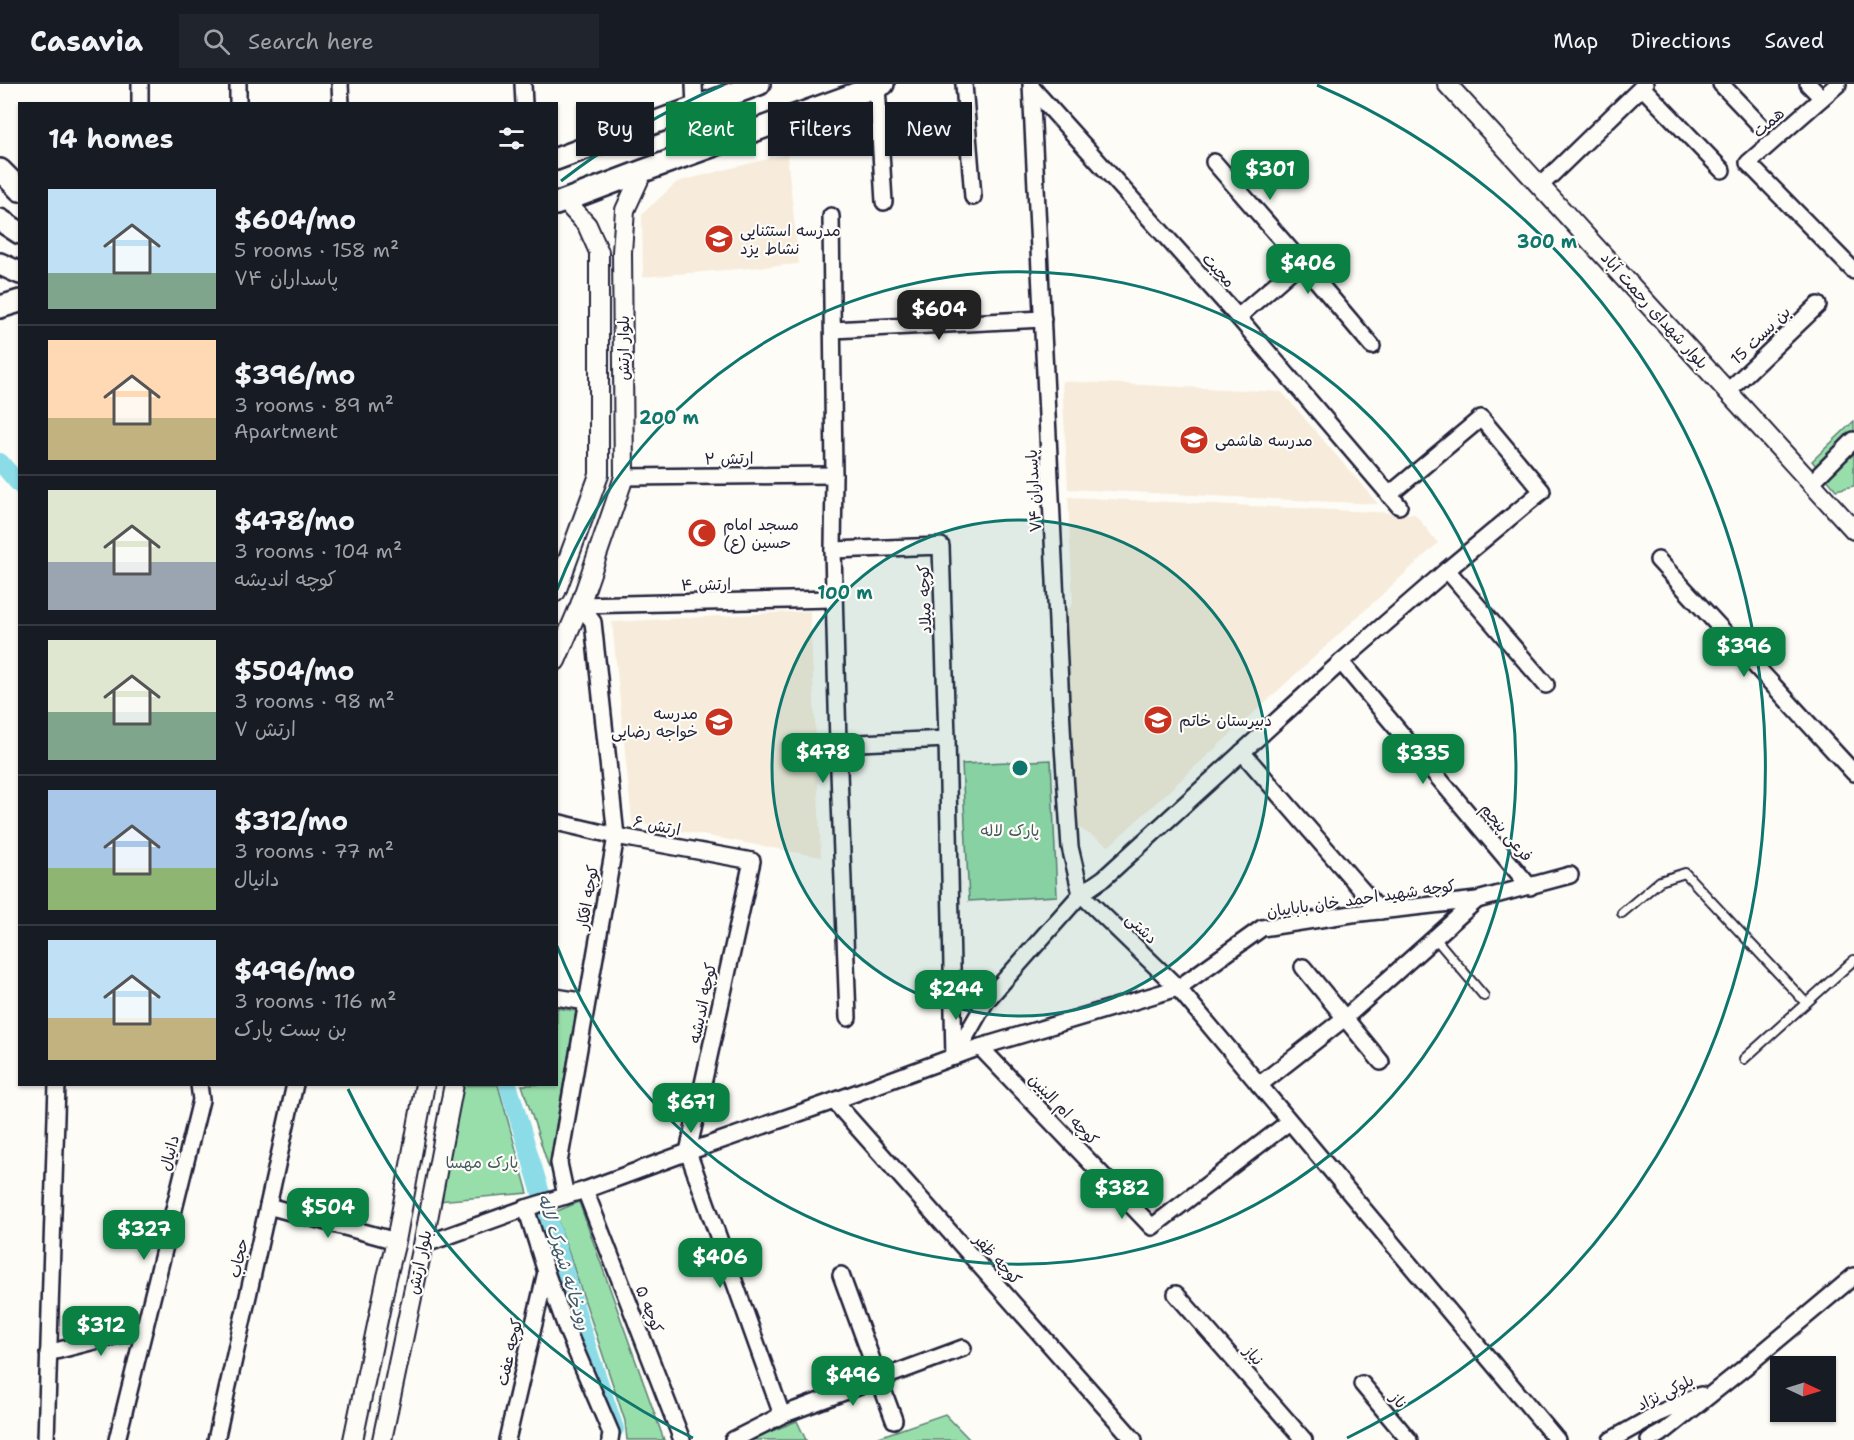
<!DOCTYPE html>
<html lang="en">
<head>
<meta charset="utf-8">
<style>
  :root { --surface:#171b24; --page:#20242c; --text:#f1f3f6; --muted:#9ea1a6; --line:#363941; --accent:#0b8043 }
  body { margin:0; font-family:"Shantell Sans","Playpen Sans Arabic",sans-serif; background:var(--page); color:var(--text); height:100vh; display:flex; flex-direction:column; font-size:22px; white-space:nowrap }
  * { box-sizing:border-box; margin:0 }
  p { font-size:20px; color:var(--muted) }
  .icon { flex:none; width:33px; height:33px; fill:none; stroke:currentColor; stroke-width:2; stroke-linecap:round; stroke-linejoin:round }
  .map { position:relative; flex:1; overflow:hidden }
  .sheet { position:absolute; left:18px; top:18px; width:540px; height:984px; display:flex; flex-direction:column; background:var(--surface); border-radius:0px; box-shadow:0 2px 4px #0004 }
  .sheet>* { flex:none }
  .banner { position:absolute; left:576px; top:18px; width:570px; height:54px; display:flex; gap:12px }
  .needle { width:39px; rotate:94deg }
  .fabs { position:absolute; left:1770px; top:1272px; display:grid; gap:12px }
  .fabs a { display:grid; place-items:center; width:66px; height:66px; border-radius:0px; background:var(--surface); box-shadow:0 2px 4px #0004; font-size:30px }
  .price { position:absolute; translate:-50% -51px; padding:0 14px; border-radius:12px; background:var(--accent); color:#fff; font-size:20px; line-height:39px; filter:drop-shadow(0 2px 3px #0008) }
  .price::after { content:''; position:absolute; left:50%; top:36px; width:18px; height:14px; margin-left:-9px; background:inherit; clip-path:polygon(0 0,100% 0,50% 100%) }
  .price.selected { background:#222; color:#fff }
  ul { padding:0; list-style:none }
  li { display:flex; align-items:center; gap:18px; height:150px; padding:0 30px }
  li+li { border-top:2px solid var(--line) }
  li span { display:grid; place-items:center; flex:none; width:168px; height:120px; border-radius:0px; color:#555 }
  li>.icon { margin-inline-start:auto }
  span .icon { width:72px; height:72px; fill:#fffc; stroke-width:1 }
  li b { font-size:26px }
  h2 { display:flex; justify-content:space-between; align-items:center; height:72px; padding:0 30px; font-size:26px }
  .tag { padding:0 21px; border-radius:0px; background:var(--surface); box-shadow:0 2px 4px #0004; font-size:21px; line-height:54px }
  .tag.selected { background:var(--accent); color:#fff }
  header { display:flex; align-items:center; gap:36px; box-sizing:border-box; height:84px; padding:0 30px; background:var(--surface); border-bottom:2px solid var(--line) }
  header strong { font-size:28px }
  nav { display:flex; gap:33px; margin-inline-start:auto; font-size:21px }
  .search { width:420px; height:54px; background:var(--page); display:flex; align-items:center; gap:15px; box-sizing:border-box; padding:0 21px; border-radius:0px; color:var(--muted); font-size:22px }
  .map>svg:first-child { display:block }
  .built { fill:#f7ecdb }
  .green { fill:#98deab; stroke:#5d8073; stroke-width:1.5 }
  .lines { fill:none; stroke-linecap:round; stroke-linejoin:round }
  .canal { stroke:#8cdce8; stroke-width:18 }
  .service-casing { stroke:#22223b; stroke-width:12 }
  .minor-casing { stroke:#22223b; stroke-width:20 }
  .tertiary-casing { stroke:#22223b; stroke-width:22 }
  .secondary-casing { stroke:#22223b; stroke-width:26 }
  .service { stroke:#fdfcf7; stroke-width:8 }
  .minor { stroke:#fdfcf7; stroke-width:15 }
  .tertiary { stroke:#fdfcf7; stroke-width:18 }
  .secondary { stroke:#fdfcf7; stroke-width:21 }
  .ring { fill:none; stroke:#0f766e; stroke-width:3 }
  .labels { text-anchor:middle; stroke-width:4.5; stroke-linejoin:round; paint-order:stroke }
  .street-label { font-size:16px; fill:#22223b; stroke:#fdfcf7 }
  .poi-label { font-size:16px; fill:#22223b; stroke:#fdfcf7; text-anchor:start }
  .park-label { font-size:16px; fill:#455a5d; stroke:#fdfcf7 }
  .water-label { font-size:18px; font-style:italic; fill:#425a6f; stroke:#fdfcf7 }
  .centre { fill:#0f766e; stroke:#fdfcf7; stroke-width:3 }
  .ring-label { font-size:18px; text-anchor:middle; font-weight:bold; fill:#0f766e; stroke:#fdfcf7; stroke-width:4.5; stroke-linejoin:round; paint-order:stroke }
</style>
</head>
<body>
<header>
<strong>Casavia</strong>
<div class="search"><svg class="icon" aria-label="search" viewBox="0 0 24 24"><circle cx="10" cy="10" r="6"/><path d="M15 15l6 6"/></svg>Search here</div>
<nav><a>Map</a><a>Directions</a><a>Saved</a></nav>
</header>
<div class="map">
<svg width="1854" height="1356" viewBox="0 0 1854 1356">
  <rect width="100%" height="100%" fill="#fdfcf7"/>
  <filter id="ink" filterUnits="userSpaceOnUse"><feTurbulence type="fractalNoise" baseFrequency=".0167" numOctaves="2"/><feDisplacementMap in="SourceGraphic" scale="12" xChannelSelector="R" yChannelSelector="G"/><feConvolveMatrix kernelMatrix="1 2 1 2 8 2 1 2 1" color-interpolation-filters="sRGB"/></filter>
  <g filter="url(#ink)">
    <g class="built">
      <path d="M787,70l12,110 -156,13 -1,-63 35,-32z"/>
      <path d="M1062,297l220,11 96,112 -310,-15z"/>
      <path d="M1068,413l347,17 23,29 -329,303 -33,-20 -12,-211 9,-12z"/>
      <path d="M810,527l11,246 -189,-35 -20,-200z"/>
    </g>
    <g class="green">
      <path d="M1854,337v65l-18,4 -24,-29z"/>
      <path d="M1051,676l6,136 -88,5 -7,-137z"/>
      <path d="M557,924l19,3 -27,157 -27,-83 34,-1z"/>
      <path d="M463,1001h35l30,108 -90,8z"/>
      <path d="M579,1118l85,238h-37l-2,-19 -70,-209z"/>
      <path d="M945,1330l25,26h-100z"/>
      <path d="M797,1337l9,19h-57z"/>
    </g>
    <g class="lines">
      <g class="canal">
        <path d="M0,378l20,23"/>
        <path d="M508,1000l80,265 27,80"/>
      </g>
      <g class="service-casing">
        <g id="service">
          <path d="M1622,829l38,-32 25,-8 121,130"/>
          <path d="M1435,854l49,58"/>
          <path d="M1744,975l110,-99"/>
        </g>
      </g>
      <g class="minor-casing">
        <g id="minor">
          <path d="M238,0v20"/>
          <path d="M340,0l1,20"/>
          <path d="M523,0l1,20"/>
          <path d="M694,0l1,24"/>
          <path d="M964,0l9,113"/>
          <path d="M1031,0l32,662 7,101 11,47"/>
          <path d="M1721,0l40,42"/>
          <path d="M1808,0l14,14"/>
          <path d="M1838,0l-90,79 106,108"/>
          <path d="M877,2l7,116"/>
          <path d="M1642,3l80,83"/>
          <path d="M1033,5l205,228 161,189"/>
          <path d="M140,20v-20"/>
          <path d="M1214,78l87,100"/>
          <path d="M1541,101l104,-101"/>
          <path d="M831,132l3,259 -1,75 108,-4 6,193 7,318"/>
          <path d="M1238,233l63,-55 71,84"/>
          <path d="M833,246l210,-11"/>
          <path d="M1728,307l90,-86"/>
          <path d="M624,393l210,-2"/>
          <path d="M1811,399l43,-43"/>
          <path d="M1389,411l92,-77 61,73 -95,79"/>
          <path d="M833,466l5,194 10,274"/>
          <path d="M1658,476l196,213"/>
          <path d="M580,521l253,-6"/>
          <path d="M1341,578l189,225"/>
          <path d="M838,660l109,-5"/>
          <path d="M1242,668l138,159"/>
          <path d="M556,738l60,14 136,25 -64,291 94,263"/>
          <path d="M1081,810l97,94 379,452"/>
          <path d="M1303,883l78,95"/>
          <path d="M556,913l30,5"/>
          <path d="M980,963l172,180 137,-105"/>
          <path d="M954,973l32,-56 95,-107 23,-16 237,-216 106,-92 99,115"/>
          <path d="M1259,1001l87,-68 131,-117"/>
          <path d="M834,1017l300,339"/>
          <path d="M585,1106l97,250"/>
          <path d="M566,1112l-7,-33 57,-327 -23,-214 -13,-17"/>
          <path d="M268,1122l128,35"/>
          <path d="M526,1124l20,64 21,58 44,103 -1,7"/>
          <path d="M423,1161l103,-37 59,-18 103,-38 146,-51 146,-54 198,-59 84,-60 90,-14 125,-14 93,-25"/>
          <path d="M841,1191l53,145"/>
          <path d="M1176,1210l128,146"/>
          <path d="M48,1269l97,-25"/>
          <path d="M1362,1300l47,56"/>
          <path d="M46,1356l11,-356"/>
          <path d="M117,1356l84,-340 -2,-16"/>
          <path d="M216,1356l79,-356"/>
          <path d="M507,1356l39,-168"/>
          <path d="M733,1356l49,-25 181,-67"/>
          <path d="M1611,1356l46,-26 44,-19"/>
          <path d="M1649,1356l16,-9 79,-63 110,-92"/>
        </g>
      </g>
      <g class="tertiary-casing">
        <g id="tertiary">
          <path d="M1447,0l407,446"/>
          <path d="M556,508l43,-117v-223l-12,-27 -22,-24"/>
          <path d="M556,577l24,-56 44,-128 -2,-225 3,-42 18,-39"/>
          <path d="M353,1356l34,-163 9,-36 29,-157"/>
          <path d="M382,1356l41,-195 31,-161"/>
        </g>
      </g>
      <g class="secondary-casing">
        <g id="secondary">
          <path d="M556,75l203,-75"/>
          <path d="M0,86l20,20"/>
          <path d="M556,120l87,-33 240,-87"/>
          <path d="M0,136l20,13"/>
          <path d="M0,180l20,9"/>
          <path d="M0,223l20,-6"/>
        </g>
      </g>
      <use href="#service" class="service"/>
      <use href="#minor" class="minor"/>
      <use href="#tertiary" class="tertiary"/>
      <use href="#secondary" class="secondary"/>
    </g>
  </g>
  <circle cx="1020" cy="684" r="248" fill="#0f766e" fill-opacity=".12"/>
  <g class="ring">
    <circle cx="1020" cy="684" r="248"/>
    <path d="M557 506A496 496 0 1 1 557 862"/>
    <path d="M693 1354A745 745 0 0 1 348 1005M561 97A745 745 0 0 1 723 1M1317 1A745 745 0 0 1 1347 1354"/>
  </g>
  <defs>
    <g id="school-disc" transform="scale(1.5)"><circle r="9.5" fill="#c8321e" stroke="#fdfcf7"/><path d="M0-5L7-2L0 1L-7-2ZM-4 1L0 2.5L4 1V4Q0 6-4 4Z" fill="#fff"/></g>
    <g id="mosque-disc" transform="scale(1.5)"><circle r="9.5" fill="#c8321e" stroke="#fdfcf7"/><path d="M3.5-4.9A6 6 0 1 0 3.5 4.9A5 5 0 1 1 3.5-4.9Z" fill="#fff"/></g>
  </defs>
  <g fill-rule="evenodd">
    <use href="#school-disc" x="719" y="155"/>
    <use href="#school-disc" x="1194" y="356"/>
    <use href="#mosque-disc" x="702" y="449"/>
    <use href="#school-disc" x="1158" y="636"/>
    <use href="#school-disc" x="719" y="638"/>
  </g>
  <g class="labels">
    <g class="street-label">
      <text transform="translate(1768 38) rotate(-41)" y="6">همت</text>
      <text transform="translate(1219 186) rotate(48)" y="6">محبت</text>
      <text transform="translate(1655 226) rotate(48)" y="6">بلوار شهدای رحمت آباد</text>
      <text transform="translate(1760 251) rotate(-44)" y="6">بن بست 15</text>
      <text transform="translate(623 264) rotate(-90)" y="6">بلوار ارتش</text>
      <text transform="translate(729 374) rotate(-1)" y="6">ارتش ۲</text>
      <text transform="translate(1033 407) rotate(-93)" y="6">پاسداران ۷۴</text>
      <text transform="translate(706 500) rotate(-1)" y="6">ارتش ۴</text>
      <text transform="translate(924 515) rotate(-92)" y="6">کوچه میلاد</text>
      <text transform="translate(657 741) rotate(11)" y="6">ارتش ۶</text>
      <text transform="translate(1507 748) rotate(50)" y="6">فرعی پنجم</text>
      <text transform="translate(587 813) rotate(-80)" y="6">کوچه افکار</text>
      <text transform="translate(1361 814) rotate(-8)" y="6">کوچه شهید احمد خان باباییان</text>
      <text transform="translate(1142 844) rotate(44)" y="6">دشتی</text>
      <text transform="translate(702 919) rotate(-78)" y="6">کوچه اندیشه</text>
      <text transform="translate(1064 1025) rotate(46)" y="6">کوچه ام البنین</text>
      <text transform="translate(169 1069) rotate(-76)" y="6">دانیال</text>
      <text transform="translate(238 1174) rotate(-77)" y="6">حجاب</text>
      <text transform="translate(998 1175) rotate(48)" y="6">کوچه ظفر</text>
      <text transform="translate(419 1178) rotate(-78)" y="6">بلوار ارتش</text>
      <text transform="translate(650 1225) rotate(69)" y="6">کوچه ۵</text>
      <text transform="translate(509 1268) rotate(-77)" y="6">کوچه عفت</text>
      <text transform="translate(1254 1271) rotate(49)" y="6">نیاز</text>
      <text transform="translate(1665 1308) rotate(-26)" y="6">بلوکی نژاد</text>
      <text transform="translate(1399 1316) rotate(50)" y="6">ناز</text>
    </g>
    <g class="poi-label">
      <text x="740" y="152">مدرسه استثنایی<tspan x="740" dy="18">نشاط یزد</tspan></text>
      <text x="1215" y="362">مدرسه هاشمی</text>
      <text x="723" y="446">مسجد امام<tspan x="723" dy="18">حسین (ع)</tspan></text>
      <text x="698" y="635" text-anchor="end">مدرسه<tspan x="698" dy="18">خواجه رضایی</tspan></text>
      <text x="1179" y="642">دبیرستان خاتم</text>
    </g>
    <g class="park-label">
      <text x="1010" y="752">پارک لاله</text>
      <text x="482" y="1084">پارک مهسا</text>
    </g>
    <g class="water-label">
      <text transform="translate(564 1178) rotate(73)" y="6">رودخانه شهرک لاله</text>
    </g>
  </g>
  <circle cx="1020" cy="684" r="9" class="centre"/>
  <g class="ring-label">
    <text x="1547" y="164">300 m</text>
    <text x="669" y="340">200 m</text>
    <text x="845" y="515">100 m</text>
  </g>
</svg>
<div class="fabs">
<a><svg class="needle" viewBox="-14 -14 28 28"><path d="M0-13l5 13h-10z" fill="#e53935"/><path d="M0 13l5-13h-10z" fill="#9ea1a6"/></svg></a>
</div>
<b class="price" style="left:1270px;top:117px">$301</b>
<b class="price" style="left:1308px;top:211px">$406</b>
<b class="price selected" style="left:939px;top:257px">$604</b>
<b class="price" style="left:1744px;top:594px">$396</b>
<b class="price" style="left:823px;top:700px">$478</b>
<b class="price" style="left:1423px;top:701px">$335</b>
<b class="price" style="left:956px;top:937px">$244</b>
<b class="price" style="left:691px;top:1050px">$671</b>
<b class="price" style="left:1122px;top:1136px">$382</b>
<b class="price" style="left:328px;top:1155px">$504</b>
<b class="price" style="left:144px;top:1177px">$327</b>
<b class="price" style="left:720px;top:1205px">$406</b>
<b class="price" style="left:101px;top:1273px">$312</b>
<b class="price" style="left:853px;top:1323px">$496</b>
<div class="banner">
<a class="tag">Buy</a>
<a class="tag selected">Rent</a>
<a class="tag">Filters</a>
<a class="tag">New</a>
</div>
<section class="sheet">
<h2>14 homes<svg class="icon" aria-label="filters" viewBox="0 0 24 24"><path d="M4 7h16M4 17h16"/><circle cx="9" cy="7" r="2"/><circle cx="15" cy="17" r="2"/></svg></h2>
<ul>
<li><span style="background:linear-gradient(#bfe0f5 70%,#7fa58c 0)"><svg class="icon" aria-label="home" viewBox="0 0 24 24"><path d="M3 11l9-7 9 7M6 9v11h12V9"/></svg></span><div><b>$604/mo</b><p>5 rooms · 158 m²</p><p>پاسداران ۷۴</p></div></li>
<li><span style="background:linear-gradient(#ffd9b3 65%,#c2b280 0)"><svg class="icon" aria-label="home" viewBox="0 0 24 24"><path d="M3 11l9-7 9 7M6 9v11h12V9"/></svg></span><div><b>$396/mo</b><p>3 rooms · 89 m²</p><p>Apartment</p></div></li>
<li><span style="background:linear-gradient(#dfe7d0 60%,#9aa5b1 0)"><svg class="icon" aria-label="home" viewBox="0 0 24 24"><path d="M3 11l9-7 9 7M6 9v11h12V9"/></svg></span><div><b>$478/mo</b><p>3 rooms · 104 m²</p><p>کوچه اندیشه</p></div></li>
<li><span style="background:linear-gradient(#dfe7d0 60%,#7fa58c 0)"><svg class="icon" aria-label="home" viewBox="0 0 24 24"><path d="M3 11l9-7 9 7M6 9v11h12V9"/></svg></span><div><b>$504/mo</b><p>3 rooms · 98 m²</p><p>ارتش ۷</p></div></li>
<li><span style="background:linear-gradient(#a9c7e8 65%,#8fb573 0)"><svg class="icon" aria-label="home" viewBox="0 0 24 24"><path d="M3 11l9-7 9 7M6 9v11h12V9"/></svg></span><div><b>$312/mo</b><p>3 rooms · 77 m²</p><p>دانیال</p></div></li>
<li><span style="background:linear-gradient(#bfe0f5 65%,#c2b280 0)"><svg class="icon" aria-label="home" viewBox="0 0 24 24"><path d="M3 11l9-7 9 7M6 9v11h12V9"/></svg></span><div><b>$496/mo</b><p>3 rooms · 116 m²</p><p>بن بست پارک</p></div></li>
</ul>
</section>
</div>
</body>
</html>
